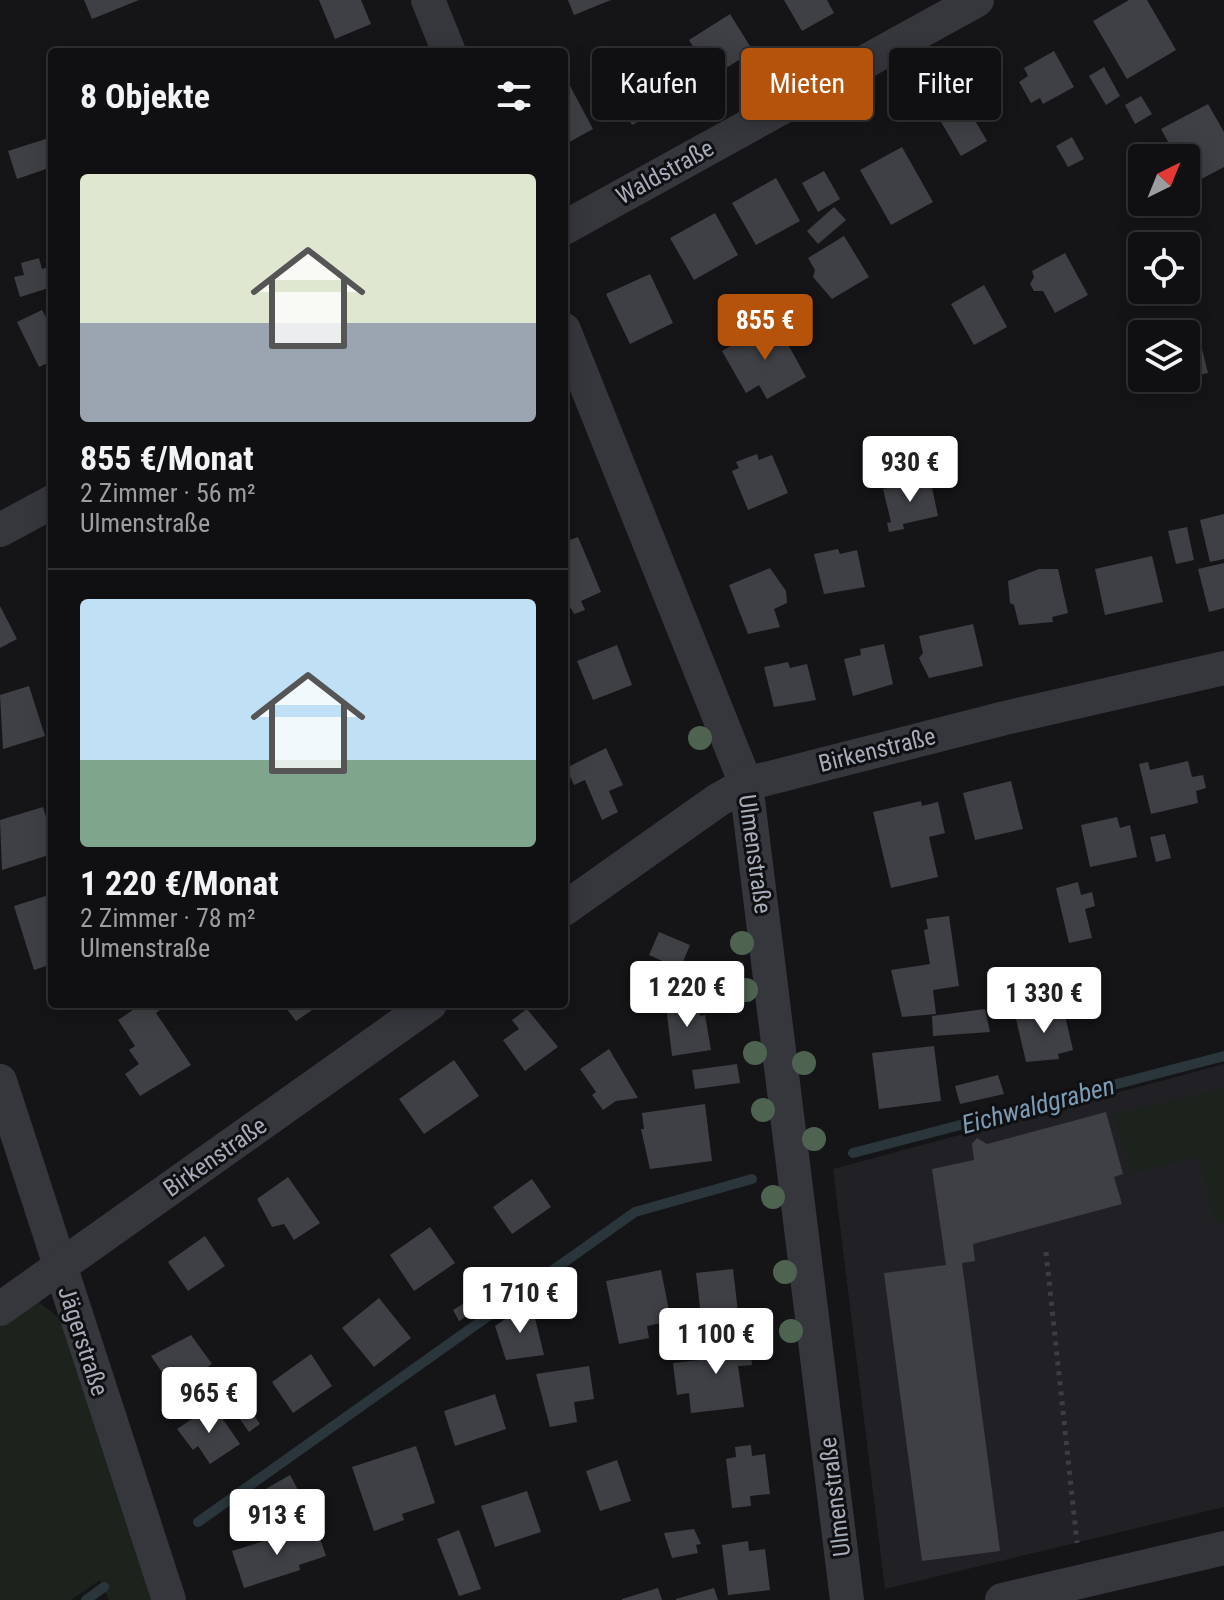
<!DOCTYPE html>
<html lang="de">
<head>
<meta charset="utf-8">
<style>
  :root { --surface:#101012; --page:#1e1e20; --text:#f1f3f6; --muted:#9c9d9f; --line:#303032; --accent:#b45309 }
  body { margin:0; font-family:"Roboto Condensed",sans-serif; background:var(--page); color:var(--text); height:100vh; display:flex; flex-direction:column; font-size:30px; white-space:nowrap }
  * { box-sizing:border-box; margin:0 }
  p { font-size:26px; color:var(--muted) }
  .icon { flex:none; width:44px; height:44px; fill:none; stroke:currentColor; stroke-width:2; stroke-linecap:round; stroke-linejoin:round }
  .map { position:relative; flex:1; overflow:hidden }
  .sheet { position:absolute; left:48px; top:48px; width:520px; height:960px; display:flex; flex-direction:column; background:var(--surface); border-radius:8px; box-shadow:0 4px 20px #0003,0 0 0 2px var(--line) }
  .sheet>* { flex:none }
  .top-card { position:absolute; left:592px; top:48px; width:512px; height:72px; display:flex; gap:16px }
  .needle { width:52px; rotate:43deg }
  .tools { position:absolute; left:1128px; top:144px; display:grid; gap:16px }
  .tools a { display:grid; place-items:center; width:72px; height:72px; border-radius:8px; background:var(--surface); box-shadow:0 4px 20px #0003,0 0 0 2px var(--line); font-size:40px }
  .price { position:absolute; translate:-50% -68px; padding:0 18px; border-radius:8px; background:#fff; color:#222; font-size:26px; line-height:52px; filter:drop-shadow(0 2px 4px #0008) }
  .price::after { content:''; position:absolute; left:50%; top:48px; width:24px; height:18px; margin-left:-12px; background:inherit; clip-path:polygon(0 0,100% 0,50% 100%) }
  .price.current { background:var(--accent); color:#fff }
  ul { padding:0; list-style:none }
  li { display:grid; align-content:center; gap:16px; height:424px; padding:0 32px }
  li+li { border-top:2px solid var(--line) }
  li span { display:grid; place-items:center; height:248px; border-radius:8px; color:#555 }
  li>.icon { margin-inline-start:auto }
  span .icon { width:144px; height:144px; fill:#fffc; stroke-width:1 }
  li b { font-size:34px }
  h2 { display:flex; justify-content:space-between; align-items:center; height:96px; padding:0 32px; font-size:34px }
  .chip { padding:0 28px; border-radius:8px; background:var(--surface); box-shadow:0 4px 20px #0003,0 0 0 2px var(--line); font-size:28px; line-height:72px }
  .chip.current { background:var(--accent); color:#fff }
  .map>svg:first-child { display:block }
  .built { fill:#212125 }
  .green { fill:#1b231c }
  .lines { fill:none; stroke-linecap:round; stroke-linejoin:round }
  .stream { stroke:#2a353c; stroke-width:10 }
  .building { fill:#3f4045 }
  .path { stroke:#3c3e44; stroke-width:5; stroke-dasharray:4 6; stroke-linecap:butt }
  .minor { stroke:#36373d; stroke-width:34 }
  .tree { fill:#4e6450 }
  .labels { text-anchor:middle; stroke-width:6; stroke-linejoin:round; paint-order:stroke }
  .street-label { font-size:24px; fill:#a6acb9; stroke:#101013 }
  .water-label { font-size:26px; font-style:italic; fill:#7b9cb6; stroke:#101013 }
</style>
</head>
<body>
<div class="map">
<svg width="1224" height="1600" viewBox="0 0 1224 1600">
  <rect width="100%" height="100%" fill="#151518"/>
  <path class="built" d="M1224,1064v443l-339,82 -52,-420z"/>
  <g class="green">
    <path d="M1224,1088v133l-9,2 -16,-66 -68,16 -18,-59z"/>
    <path d="M37,1301l24,18 95,281h-47l-9,-20 -29,20h-71v-273z"/>
  </g>
  <g class="lines">
    <g class="stream">
      <path d="M853,1153l371,-97"/>
      <path d="M198,1522l437,-310 117,-33"/>
      <path d="M86,1600l18,-13"/>
    </g>
  </g>
  <g class="building">
    <path d="M84,0h55l-47,19z"/>
    <path d="M319,0h42l10,24 -36,15z"/>
    <path d="M568,0h43l-37,15z"/>
    <path d="M784,0h43l7,13 -32,18z"/>
    <path d="M1129,0h18l29,50 -49,29 -34,-58z"/>
    <path d="M730,14l23,37 -41,26 -23,-37z"/>
    <path d="M1054,51l20,36 -31,17 -3,-6 -9,5 -12,-21 9,-6 -4,-8z"/>
    <path d="M677,62l16,30 -13,6 -15,-29z"/>
    <path d="M655,66l20,36 -43,23 -20,-36 26,-18 4,2z"/>
    <path d="M1104,67l16,29 -14,9 -17,-29z"/>
    <path d="M569,84l24,45 -29,16v-58z"/>
    <path d="M960,95l27,46 -26,15 -27,-46z"/>
    <path d="M1141,96l11,18 -17,10 -10,-19z"/>
    <path d="M1208,104l16,28v35l-32,17 -6,-10v-16h-9l-16,-29z"/>
    <path d="M52,137v30l-35,12 -9,-28z"/>
    <path d="M1072,137l12,22 -16,8 -12,-21z"/>
    <path d="M902,147l31,55 -42,23 -31,-55z"/>
    <path d="M824,171l16,28 -22,13 -16,-29z"/>
    <path d="M776,178l24,43 -44,24 -24,-42z"/>
    <path d="M834,207l12,13 -28,24 -11,-13z"/>
    <path d="M715,213l23,42 -44,25 -24,-42z"/>
    <path d="M844,236l25,41 -37,22 -19,-22 2,-7 -7,-12z"/>
    <path d="M1065,253l23,42 -33,18 -12,-22h-9l-4,-7 4,-7 -2,-6z"/>
    <path d="M39,258l3,11 10,-3v21l-32,10 -6,-20 10,-2 -3,-12z"/>
    <path d="M650,274l23,49 -43,21 -24,-50z"/>
    <path d="M984,285l23,42 -33,18 -23,-41z"/>
    <path d="M42,310l4,7 6,-3v47l-13,6 -22,-45z"/>
    <path d="M775,321l31,56 -39,22 -8,-14 -13,8 -24,-42z"/>
    <path d="M1196,325l12,48 -22,5v-44l-22,-1z"/>
    <path d="M757,454l2,6 13,-5 16,38 -40,17 -16,-39 7,-3 -3,-6z"/>
    <path d="M930,478l8,38 -35,8 1,5 -15,3 -2,-9 4,-1 -8,-33z"/>
    <path d="M1224,514v45l-14,3 -10,-42z"/>
    <path d="M1187,527l7,33 -18,4 -8,-33z"/>
    <path d="M578,537l23,55 -20,9 4,9 -11,4 -5,-9 -5,2v-65z"/>
    <path d="M838,549l2,5 17,-4 8,37 -41,7 -10,-40z"/>
    <path d="M1152,556l11,46 -58,13 -10,-46z"/>
    <path d="M1224,563v45l-15,4 -11,-43z"/>
    <path d="M770,568l16,23 1,12 -13,6 6,18 -32,7 -19,-49z"/>
    <path d="M1039,569h19l10,44 -16,4 1,5 -34,3 -5,-20 -4,-2 -2,-22z"/>
    <path d="M0,606l17,33 -17,9z"/>
    <path d="M973,624l10,42 -54,12 -10,-20 4,-5 -4,-17z"/>
    <path d="M884,644l9,40 -40,12 -9,-37 17,-4 -1,-6z"/>
    <path d="M617,645l15,40 -39,15 -16,-39z"/>
    <path d="M788,662l2,6 17,-4 9,36 -42,7 -10,-40z"/>
    <path d="M29,686l16,50 -42,13 -3,-54z"/>
    <path d="M606,748l17,37 -14,6 9,21 -16,8 -17,-40 -11,5 -8,-17z"/>
    <path d="M1188,761l4,16 11,-2 3,13 -10,3 2,12 -47,11 -12,-50 9,-2 2,8z"/>
    <path d="M1011,781l12,48 -48,11 -12,-47z"/>
    <path d="M921,801l1,5 16,-4 7,31 -16,4 9,40 -47,11 -18,-76z"/>
    <path d="M43,807l9,31v16l-50,16 -2,-50z"/>
    <path d="M1117,817l3,11 10,-3 7,32 -47,10 -9,-42z"/>
    <path d="M1165,834l6,24 -15,4 -6,-25z"/>
    <path d="M1078,882l3,13 11,-3 3,14 -10,3 7,29 -23,5 -13,-55z"/>
    <path d="M52,894v70l-18,6 -20,-64z"/>
    <path d="M949,916l10,70 -26,4 3,24 -34,3 -11,-47 39,-6 -6,-34 4,-1 -2,-10z"/>
    <path d="M659,932l31,13 -10,24 -31,-14z"/>
    <path d="M698,1001l2,15 5,-1 6,35 -39,6 -6,-50z"/>
    <path d="M142,1004h14l4,6 -4,3 35,52 -51,31 -15,-22 14,-10 -10,-14 6,-4 -17,-26z"/>
    <path d="M283,1004h38l-25,17z"/>
    <path d="M1043,1006l6,5 14,-4 10,43 -15,4 1,5 -33,3 -10,-43 16,-4 4,-7z"/>
    <path d="M527,1009l31,38 -33,24 -22,-31 16,-11 -7,-9z"/>
    <path d="M985,1009l5,23 -57,4 -1,-20z"/>
    <path d="M934,1046l7,55 -62,8 -7,-56z"/>
    <path d="M609,1049l29,49 -22,3 -13,9 -11,-15 4,-3 -16,-23z"/>
    <path d="M454,1060l25,36 -55,38 -25,-35z"/>
    <path d="M737,1064l3,19 -45,6 -3,-19z"/>
    <path d="M998,1075l6,19 -44,10 -5,-18z"/>
    <path d="M705,1104l7,57 -62,8 -9,-40h3l-2,-16z"/>
    <path d="M1106,1112l17,62 -9,3 8,27 -149,40 2,17 -13,2 38,288 -78,10 -38,-288 62,-8 -14,-96 42,-9 -2,-16 5,-6 10,6z"/>
    <path d="M288,1177l32,46 -26,17 -10,-16 -12,3 -15,-28z"/>
    <path d="M532,1179l19,28 -39,27 -19,-27z"/>
    <path d="M430,1227l25,36 -41,28 -24,-36z"/>
    <path d="M205,1236l20,30 -37,25 -20,-29z"/>
    <path d="M733,1269l5,43 -37,4 -5,-43z"/>
    <path d="M661,1270l10,51 -24,5 2,12 -30,6 -13,-63z"/>
    <path d="M484,1291l7,10 -32,20 -6,-11z"/>
    <path d="M379,1298l32,40 -37,29 -32,-39z"/>
    <path d="M531,1302l13,53 -38,5 -11,-34z"/>
    <path d="M749,1332l3,33 -14,1 6,41 -53,6 -2,-20 -12,2 -4,-32 45,-5 -2,-22z"/>
    <path d="M191,1335l21,29 -38,26 -23,-34z"/>
    <path d="M311,1354l21,32 -39,27 -21,-31z"/>
    <path d="M589,1366l5,33 -20,3 3,20 -27,5 -14,-53z"/>
    <path d="M495,1394l11,35 -51,17 -11,-35z"/>
    <path d="M241,1397l19,27 -11,8 -19,-27z"/>
    <path d="M213,1405l27,39 -30,20 -12,-18 -5,4 -16,-21z"/>
    <path d="M751,1445l1,11 13,-2 5,40 -20,2 1,10 -19,2 -6,-49 10,-2 -1,-10z"/>
    <path d="M416,1446l19,57 -33,11 2,6 -30,11 -22,-64z"/>
    <path d="M617,1460l14,41 -31,10 -14,-40z"/>
    <path d="M290,1475l14,26 -25,13 -8,-16 -9,5 -5,-9z"/>
    <path d="M527,1491l14,41 -46,15 -14,-41z"/>
    <path d="M317,1529l9,27 -27,9 1,5 -56,18 -12,-37 57,-18 1,5z"/>
    <path d="M694,1529l7,15 -5,1 2,8 -26,5 -8,-25z"/>
    <path d="M459,1530l22,59 -22,7 -22,-57z"/>
    <path d="M748,1541l1,10 16,-2 5,41 -42,5 -6,-50z"/>
    <path d="M658,1588l4,12h-40v-1z"/>
    <path d="M714,1588l4,12h-42v-1z"/>
  </g>
  <g class="lines">
    <path class="path" d="M1046,1252l31,291"/>
    <g class="minor">
      <path d="M428,0l21,52"/>
      <path d="M564,228l413,-228"/>
      <path d="M564,330l182,454 101,816"/>
      <path d="M0,530l52,-28"/>
      <path d="M564,909l154,-109 28,-16 259,-66 219,-50"/>
      <path d="M0,1081l169,519"/>
      <path d="M0,1309l430,-305"/>
      <path d="M1002,1600l222,-52"/>
    </g>
  </g>
  <g class="tree">
    <circle cx="700" cy="738" r="12"/>
    <circle cx="742" cy="943" r="12"/>
    <circle cx="746" cy="990" r="12"/>
    <circle cx="755" cy="1053" r="12"/>
    <circle cx="804" cy="1063" r="12"/>
    <circle cx="763" cy="1110" r="12"/>
    <circle cx="814" cy="1139" r="12"/>
    <circle cx="773" cy="1197" r="12"/>
    <circle cx="785" cy="1272" r="12"/>
    <circle cx="791" cy="1331" r="12"/>
  </g>
  <g class="labels">
    <g class="street-label">
      <text transform="translate(665 172) rotate(-29)" y="8">Waldstraße</text>
      <text transform="translate(877 750) rotate(-14)" y="8">Birkenstraße</text>
      <text transform="translate(755 854) rotate(82)" y="8">Ulmenstraße</text>
      <text transform="translate(215 1157) rotate(-35)" y="8">Birkenstraße</text>
      <text transform="translate(83 1341) rotate(72)" y="8">Jägerstraße</text>
      <text transform="translate(835 1497) rotate(-97)" y="8">Ulmenstraße</text>
    </g>
    <g class="water-label">
      <text transform="translate(1038 1105) rotate(-15)" y="9">Eichwaldgraben</text>
    </g>
  </g>
</svg>
<div class="tools">
<a><svg class="needle" viewBox="-14 -14 28 28"><path d="M0-13l5 13h-10z" fill="#e53935"/><path d="M0 13l5-13h-10z" fill="#9c9d9f"/></svg></a>
<a><svg class="icon" aria-label="locate" viewBox="0 0 24 24"><circle cx="12" cy="12" r="6"/><path d="M12 2v4M12 18v4M2 12h4M18 12h4"/></svg></a>
<a><svg class="icon" aria-label="layers" viewBox="0 0 24 24"><path d="M12 4l9 5-9 5-9-5zM3 14l9 5 9-5"/></svg></a>
</div>
<b class="price current" style="left:765px;top:362px">855 €</b>
<b class="price" style="left:910px;top:504px">930 €</b>
<b class="price" style="left:687px;top:1029px">1 220 €</b>
<b class="price" style="left:1044px;top:1035px">1 330 €</b>
<b class="price" style="left:520px;top:1335px">1 710 €</b>
<b class="price" style="left:716px;top:1376px">1 100 €</b>
<b class="price" style="left:209px;top:1435px">965 €</b>
<b class="price" style="left:277px;top:1557px">913 €</b>
<div class="top-card">
<a class="chip">Kaufen</a>
<a class="chip current">Mieten</a>
<a class="chip">Filter</a>
</div>
<section class="sheet">
<h2>8 Objekte<svg class="icon" aria-label="filters" viewBox="0 0 24 24"><path d="M4 7h16M4 17h16"/><circle cx="9" cy="7" r="2"/><circle cx="15" cy="17" r="2"/></svg></h2>
<ul>
<li><span style="background:linear-gradient(#dfe7d0 60%,#9aa5b1 0)"><svg class="icon" aria-label="home" viewBox="0 0 24 24"><path d="M3 11l9-7 9 7M6 9v11h12V9"/></svg></span><div><b>855 €/Monat</b><p>2 Zimmer · 56 m²</p><p>Ulmenstraße</p></div></li>
<li><span style="background:linear-gradient(#bfe0f5 65%,#7fa58c 0)"><svg class="icon" aria-label="home" viewBox="0 0 24 24"><path d="M3 11l9-7 9 7M6 9v11h12V9"/></svg></span><div><b>1 220 €/Monat</b><p>2 Zimmer · 78 m²</p><p>Ulmenstraße</p></div></li>
</ul>
</section>
</div>
</body>
</html>
